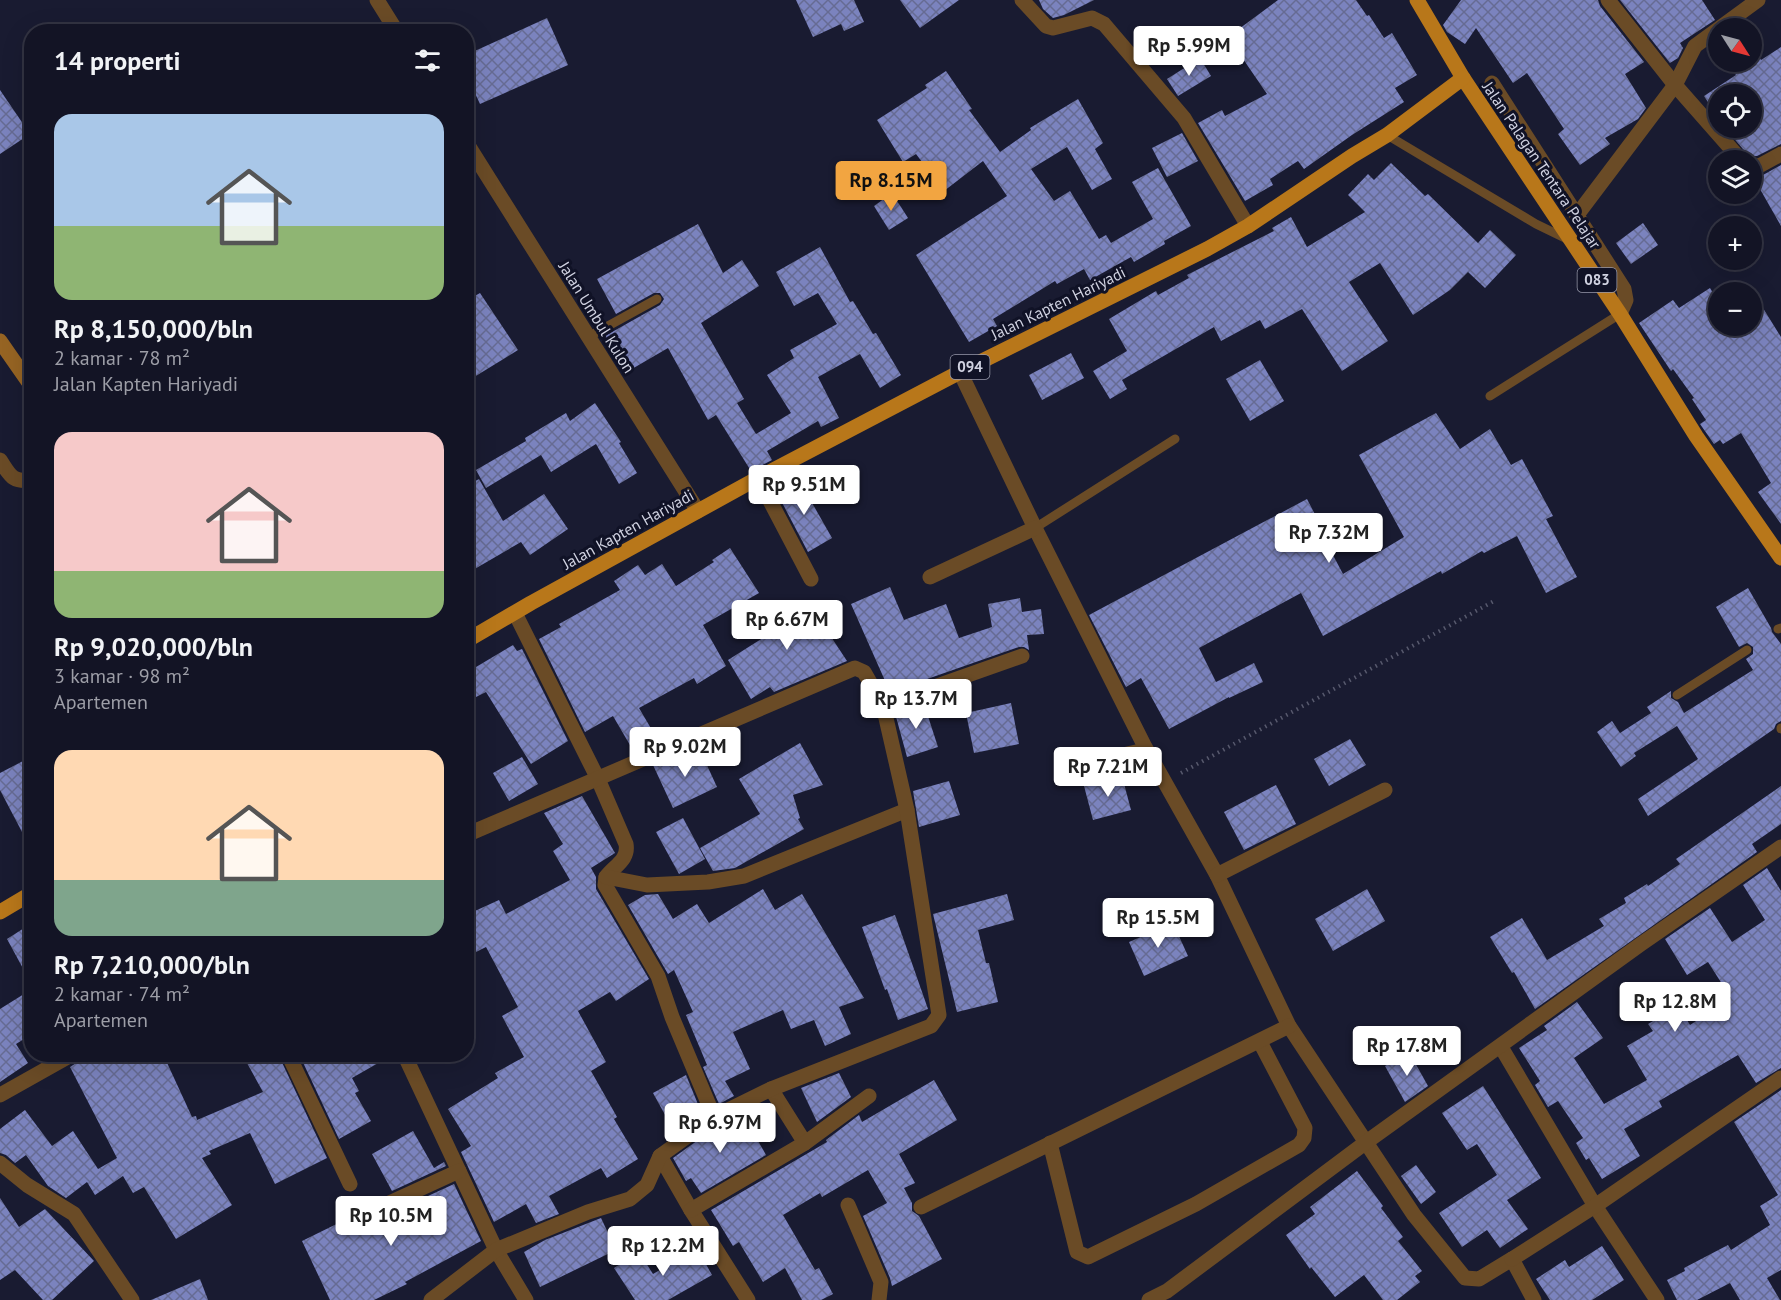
<!DOCTYPE html>
<html lang="id">
<head>
<meta charset="utf-8">
<style>
  :root { --surface:#131425; --page:#202132; --text:#f1f3f6; --muted:#9d9ea7; --line:#323342; --accent:#f2a541 }
  body { margin:0; font-family:"PT Sans",sans-serif; background:var(--page); color:var(--text); height:100vh; display:flex; flex-direction:column; font-size:22px; white-space:nowrap }
  * { box-sizing:border-box; margin:0 }
  p { font-size:20px; color:var(--muted) }
  .icon { flex:none; width:33px; height:33px; fill:none; stroke:currentColor; stroke-width:2; stroke-linecap:round; stroke-linejoin:round }
  .map { position:relative; flex:1; overflow:hidden }
  .panel { position:absolute; left:24px; top:24px; width:450px; height:1038px; display:flex; flex-direction:column; background:var(--surface); border-radius:24px; box-shadow:0 6px 24px #0002,0 0 0 2px var(--line) }
  .panel>* { flex:none }
  .needle { width:39px; rotate:126deg }
  .controls { position:absolute; left:1708px; top:18px; display:grid; gap:12px }
  .controls a { display:grid; place-items:center; width:54px; height:54px; border-radius:50%; background:var(--surface); box-shadow:0 6px 24px #0002,0 0 0 2px var(--line); font-size:30px }
  .price { position:absolute; translate:-50% -51px; padding:0 14px; border-radius:6px; background:#fff; color:#222; font-size:20px; line-height:39px; filter:drop-shadow(0 2px 3px #0008) }
  .price::after { content:''; position:absolute; left:50%; top:36px; width:18px; height:14px; margin-left:-9px; background:inherit; clip-path:polygon(0 0,100% 0,50% 100%) }
  .price.active { background:var(--accent); color:#111 }
  ul { padding:0; list-style:none }
  li { display:grid; align-content:center; gap:12px; height:318px; padding:0 30px }
  li span { display:grid; place-items:center; height:186px; border-radius:18px; color:#555 }
  li>.icon { margin-inline-start:auto }
  span .icon { width:108px; height:108px; fill:#fffc; stroke-width:1 }
  li b { font-size:26px }
  h2 { display:flex; justify-content:space-between; align-items:center; height:72px; padding:0 30px; font-size:26px }
  .map>svg:first-child { display:block }
  .building { fill:url(#building-cross-hatch) }
  .lines { fill:none; stroke-linecap:round; stroke-linejoin:round }
  .path { stroke:#57596d; stroke-width:4; stroke-dasharray:1.5 4.5; stroke-linecap:butt }
  .lane { stroke:#6a4b26; stroke-width:9 }
  .street { stroke:#6a4b26; stroke-width:15 }
  .secondary { stroke:#966423; stroke-width:15 }
  .primary { stroke:#b8771a; stroke-width:15 }
  .labels { text-anchor:middle; stroke-width:6; stroke-linejoin:round; paint-order:stroke }
  .shield { fill:#101226; stroke:#9698a9; stroke-width:1.5 }
  .shield-label { font-size:15px; font-weight:bold; fill:#d0d2e1 }
  .street-label { font-size:16px; fill:#d0d2e1; stroke:#101226 }
</style>
</head>
<body>
<div class="map">
<svg width="1781" height="1300" viewBox="0 0 1781 1300">
  <defs>
    <pattern id="building-cross-hatch" width="8" height="8" patternUnits="userSpaceOnUse" patternTransform="scale(1.5)"><rect width="8" height="8" fill="#7b83be"/><path d="M0 0l8 8M0 8l8-8" fill="none" stroke="#666b93"/></pattern>
  </defs>
  <rect width="100%" height="100%" fill="#191b31"/>
  <g class="building">
    <path d="M796,0h58l10,22 -20,9 -3,-7 -28,13z"/>
    <path d="M900,0h59l-39,28z"/>
    <path d="M1039,0h55l-30,15 -11,3 -10,-9z"/>
    <path d="M1278,0h78l11,16 2,-1 15,23 8,-5 25,42 -22,13 9,14 -52,33 -48,34 -6,-8 -28,18 3,6 -28,16 -47,-78 24,-13 3,6 42,-22 -39,-57z"/>
    <path d="M1461,0h137l2,6 44,56 -19,12 21,34 -8,11 -33,19 5,6 -30,21 -22,-31 6,-5 -37,-56 -14,10 -37,-55 -11,16 -18,-12 -4,-7z"/>
    <path d="M1620,0h82l13,20 -35,23 3,5 -5,10 -8,5z"/>
    <path d="M547,18l21,47 -88,39 -14,-30v-19z"/>
    <path d="M1781,47v97l-24,12h-8l-24,-28h27v-34h-33v25l-15,-23 32,-21 -2,-3 25,-15 2,3z"/>
    <path d="M1200,58l11,18 -33,20 -11,-17z"/>
    <path d="M946,71l26,38 -3,1 31,42 31,-22 -1,-2 48,-29 25,44 -8,6 17,30 -20,11 -25,-43 -36,22 23,32 16,-10 29,48 7,-4 5,8 42,-24 -21,-37 26,-14 33,58 -27,15 1,3 -31,18 -3,-5 -41,23 -6,-11 -27,15 -2,-3 -62,38 4,7 -28,16 -53,-87 91,-59 -24,-35 -39,30 -28,-37 -13,8 -26,-42 50,-32 -2,-3z"/>
    <path d="M0,90l30,44 -30,20z"/>
    <path d="M1182,133l16,28 -31,16 -15,-29z"/>
    <path d="M1391,163l34,33 3,-2 50,49 12,-13 26,25 -31,33 -17,-16 -18,18 -37,25 -33,-52 -31,19 39,59 -46,30 -40,-62 -37,20 -5,-9 -39,21 -7,-14 -92,53 5,9 -17,10 -17,-28 34,-20 -18,-32 47,-28 2,4 31,-17 -2,-3 87,-44 -2,-3 19,-11 16,30 58,-35 -17,-17 20,-21 6,6z"/>
    <path d="M1781,165v61l-29,-51h11z"/>
    <path d="M892,193l16,25 -19,12 -15,-24z"/>
    <path d="M1643,223l15,22 -27,19 -15,-21z"/>
    <path d="M698,224l25,49 19,-13 17,26 -58,37 43,76 -7,4 19,31 35,-21 -24,-38 27,-17 -4,-8 47,-26 -19,-31 -24,13 -18,-34 44,-25 30,55 3,-1 20,33 3,-1 25,42 -21,13 -20,-34 -42,23 21,41 -18,9 -3,-6 -51,30 5,9 -21,11 -35,-56 -8,5 -40,-72 -43,25 -20,-37 55,-31 4,-6 -4,-6h-6l-38,21 -19,-35z"/>
    <path d="M1710,288l9,15v23h33l1,-34 28,45v187l-23,-32 13,-9 -30,-50 -18,11 -3,-4 -6,4 -14,-20 6,-4 -14,-21 2,-1 -21,-29 -2,2 -32,-48 34,-23 6,8z"/>
    <path d="M480,293l38,57 -52,32v-81z"/>
    <path d="M1071,353l13,25 -42,22 -13,-25z"/>
    <path d="M1260,360l24,41 -34,20 -24,-42z"/>
    <path d="M595,403l26,39 -2,1 18,30 -18,11 -23,-40 -45,28 -10,-17 -55,33 -10,-18 50,-29 -1,-3 41,-25 4,8z"/>
    <path d="M1436,413l24,36 30,-20 21,36 11,-6 31,57 -7,3 31,58 -31,16 -29,-57 -33,17 -2,-2 -40,23 -1,-3 -118,65 -22,-43 -102,55 17,34 38,-19 9,19 -34,16v-1l-60,32 -28,-51 -15,9 -37,-72 218,-116 13,25 -3,1 26,49 61,-37 -45,-82z"/>
    <path d="M479,479l24,42 41,-27 24,35 -38,26 -9,-13 -55,32v-88z"/>
    <path d="M799,480l33,58 -24,14 -31,-59z"/>
    <path d="M730,548l29,45 -56,32 23,41 -29,18 -3,-6 -55,30 20,34 -25,10 -21,-36 -28,16 -46,-93 22,-12 -2,-3 61,-34 -6,-9 24,-16 7,10 17,-11 14,22 38,-24 -2,-2z"/>
    <path d="M890,587l14,33 42,-16 13,34 33,-11 -4,-23 32,-6 2,14 19,-3 3,25 -17,1 2,15 -5,-3h-5l-129,45 -39,-88z"/>
    <path d="M1748,588l23,40 1,4 9,12v77l-5,3 -2,5 -126,87 -10,-17 60,-40 -21,-33 -43,27 2,3 -15,11 -24,-35 15,-11 8,12 31,-20 -4,-6 24,-16v7l7,4 6,11 69,-43 -7,-11 7,-5v-7l-6,-4 -8,4 -23,-40z"/>
    <path d="M793,600l5,8 10,-6 39,59 -73,31 -4,-5 -19,12 -23,-39 41,-26 -9,-14z"/>
    <path d="M513,645l4,6 5,-2 46,92 -37,23 -45,-72 -20,10v-29z"/>
    <path d="M923,701l15,46 -31,10 -12,-44z"/>
    <path d="M1011,703l8,41 -45,9 -8,-40z"/>
    <path d="M1350,739l16,26 -37,21 -15,-27z"/>
    <path d="M800,743l23,42 -30,10 7,23 -2,1 6,10 -69,39 -22,3 -13,-23 60,-34 -21,-35z"/>
    <path d="M699,748l18,39 -44,21 -20,-43 16,-6 2,3z"/>
    <path d="M522,757l16,27 -29,17 -16,-28z"/>
    <path d="M25,760l7,13v78l-32,-61v-17z"/>
    <path d="M1122,776l9,34 -38,10 -9,-34z"/>
    <path d="M949,781l11,34 -41,12 -6,-36z"/>
    <path d="M1276,785l20,39 -52,26 -20,-38z"/>
    <path d="M1781,786v38l-29,20 5,8 -222,157 -21,-37 -2,1 -22,-36 32,-19 25,42 57,-34 -5,-7 27,-16 -2,-5 23,-14 1,2 32,-22 -4,-5z"/>
    <path d="M582,796l33,57 -24,15 5,9v12l53,90 -33,22 -6,-9 -32,19 28,51 -15,9 26,46 -3,2 24,40 -31,19 -6,-10 -52,28 10,18 -23,9 -10,-19 -32,18 -33,-70 10,-6 -23,-37 50,-31 -3,-5 29,-16 -22,-41 16,-9 -32,-60 -20,10v-42l33,-15 7,14 64,-34 -17,-29 10,-7 -19,-31z"/>
    <path d="M683,818l22,41 -26,15 -23,-42z"/>
    <path d="M1767,868l14,23v177l-25,15 -18,-28 -79,46 3,6 -38,22 16,27 -38,23 -13,-21 -3,2 -10,-17 7,-5 -25,-37 -10,6 -13,-22 5,-4 -21,-33 28,-18 -3,-4 33,-24 26,36 -29,20 30,46 43,-24 -20,-34 26,-15 -5,-7 31,-18 11,19 41,-27 -23,-36 -21,13 -22,-36 45,-31 22,34 33,-22 -22,-35z"/>
    <path d="M763,889l12,21 27,-16 62,104 -25,9 12,27 -26,12 -11,-26 -23,9 -8,-19 -50,22 17,37 -25,12 9,15 -15,8 -16,-37 4,-2 -21,-50 7,-3 -19,-42 -6,4 -40,-69 17,-10 13,-1 15,25 24,-15 12,19z"/>
    <path d="M1367,889l18,32 -52,30 -18,-32z"/>
    <path d="M1007,894l7,26 -36,10 8,33h3l9,39 -41,10 -24,-98z"/>
    <path d="M895,915l33,94 -30,11 -11,-31 -2,1 -23,-63z"/>
    <path d="M32,923v62l-25,-46z"/>
    <path d="M1173,923l15,33 -44,20 -15,-34z"/>
    <path d="M32,989v45l-16,10 12,19 -28,19v-73z"/>
    <path d="M1409,1052l19,34 -23,16 -20,-36z"/>
    <path d="M83,1054h80l29,63 4,-1 1,4 66,-28 -21,-38h36l49,104 -52,26 -25,-51 -41,18 2,3 -9,4 30,47 -56,34 -32,-52 -11,6 -10,-17 -28,19 -8,-13 -21,16 -18,-12 -22,-31 -11,8 -9,-8 -6,-2v-24l25,-19 27,36 21,-15 25,38 19,-11 -47,-91 8,-5z"/>
    <path d="M299,1054h95l-42,24 7,13 -4,2 16,28 -32,18z"/>
    <path d="M839,1073l12,24 -34,25 -16,-34z"/>
    <path d="M686,1075l16,39 -27,19 -22,-40z"/>
    <path d="M934,1080l23,40 -58,34 16,29 -11,5 8,15v8l7,5 23,43 -50,27 -2,-8 -27,-62 24,-13 -19,-33 -46,27 -2,-4 -37,22 32,55 4,-2 14,26 -12,6h-19l-17,-32 -22,14 -24,-40 -6,4 -22,-36 116,-68 -1,-2 33,-25 3,7z"/>
    <path d="M1483,1086l58,92 -34,22 21,29 -28,19 -13,-18 -25,17 -23,-34 58,-38 -20,-31 -10,6 -25,-37z"/>
    <path d="M1781,1090v180l-14,8 13,22h-40l-10,-17 -33,17h-20l-10,-20 18,-9 -1,-3 44,-23 3,5 39,-25 -10,-19 18,-11 -44,-73z"/>
    <path d="M743,1114l23,41 -65,38 -10,-15 -5,3 -13,-23 46,-33z"/>
    <path d="M413,1131l21,37 10,-6 2,4 -54,25 -20,-37z"/>
    <path d="M1416,1165l20,27 -15,12 -20,-28z"/>
    <path d="M1357,1171l26,35 -2,2 22,29 -5,4 24,30 -7,5 5,6 -23,18h-14l-19,-25 -29,22 -24,-30 -1,2 -24,-34 29,-21 -5,-7z"/>
    <path d="M454,1184l27,57 -76,41 2,2 -33,16h-44l-28,-59 59,-29 4,8 4,-2 9,1z"/>
    <path d="M0,1198l19,29 26,-18 49,52 -42,39h-9l-28,-30 -15,10z"/>
    <path d="M601,1218l15,32 -76,37 -16,-35 21,-12z"/>
    <path d="M1602,1246l22,34 -32,20h-42l-14,-21 29,-19 4,7z"/>
    <path d="M697,1248l15,27 -44,25h-33l-21,-32 25,-16 14,22z"/>
    <path d="M200,1279l8,21h-57z"/>
  </g>
  <g class="lines">
    <path class="path" d="M1181,773l315,-173"/>
    <g class="lane">
      <path d="M1387,135l149,89 33,16"/>
      <path d="M588,337l69,-38"/>
      <path d="M1490,396l130,-82"/>
      <path d="M1035,528l140,-89"/>
      <path d="M1778,629l3,-1"/>
      <path d="M1677,695l70,-45"/>
      <path d="M1781,729v-1"/>
      <path d="M1076,763l69,-16"/>
    </g>
    <g class="street">
      <path d="M377,0l20,32"/>
      <path d="M1022,0l24,26 7,2 39,-10 12,6 80,94 64,108"/>
      <path d="M1608,0l67,85 66,75"/>
      <path d="M1492,83l132,206 2,11 -6,14"/>
      <path d="M466,142l232,369"/>
      <path d="M1752,165l7,1 22,-12"/>
      <path d="M1577,215l98,-130 20,-39 63,-46"/>
      <path d="M960,372l75,156 110,219 72,128 72,151 125,189 51,63 14,1 33,-20 22,41"/>
      <path d="M0,460c10,15 12,23 32,20"/>
      <path d="M758,478l53,101"/>
      <path d="M930,577l105,-49"/>
      <path d="M515,613l83,166 28,65c3,16 -12,22 -20,33l-1,8 53,91 14,41 42,100"/>
      <path d="M883,705l139,-49"/>
      <path d="M1217,875l168,-85"/>
      <path d="M606,877l41,8 61,-3 36,-6 163,-66"/>
      <path d="M1501,1047l94,159 62,94"/>
      <path d="M288,1054l62,130"/>
      <path d="M404,1054l92,196 30,50"/>
      <path d="M771,1089l34,54"/>
      <path d="M0,1095l73,-41"/>
      <path d="M1050,1143l27,109 11,5 108,-53 103,-59 5,-7 1,-10 -45,-86"/>
      <path d="M660,1156l31,54 57,90"/>
      <path d="M0,1163l27,22 47,29 58,86"/>
      <path d="M848,1205l33,77 -2,18"/>
      <path d="M921,1207l368,-181"/>
      <path d="M374,1210l85,-39"/>
      <path d="M691,1210l114,-67 64,-47"/>
      <path d="M1512,1259l83,-53 186,-128"/>
      <path d="M431,1300l65,-50 92,-38 42,-13 17,-14 13,-29 54,-39 57,-28 160,-63 8,-11 -32,-205 -24,-105 -19,-33 -9,-4 -389,167"/>
      <path d="M1149,1300l18,-9 198,-148 276,-199 140,-97"/>
    </g>
    <path class="secondary" d="M0,341l32,46"/>
    <g class="primary">
      <path d="M1417,0l46,78 157,236 76,122 85,122"/>
      <path d="M466,641l65,-38 227,-125 202,-106 247,-123 41,-23 104,-70 35,-21 76,-57"/>
      <path d="M0,912l32,-19"/>
    </g>
  </g>
  <g class="labels">
    <g class="shield">
      <rect x="1577.5" y="268" width="39" height="24" rx="4.5"/>
      <rect x="950.5" y="355" width="39" height="24" rx="4.5"/>
    </g>
    <g class="shield-label">
      <text x="1597" y="285">083</text>
      <text x="970" y="372">094</text>
    </g>
    <g class="street-label">
      <text transform="translate(1542 165) rotate(56)" y="6">Jalan Palagan Tentara Pelajar</text>
      <text transform="translate(1058 303) rotate(-26)" y="6">Jalan Kapten Hariyadi</text>
      <text transform="translate(597 317) rotate(58)" y="6">Jalan Umbul Kulon</text>
      <text transform="translate(628 529) rotate(-29)" y="6">Jalan Kapten Hariyadi</text>
    </g>
  </g>
</svg>
<div class="controls">
<a><svg class="needle" viewBox="-14 -14 28 28"><path d="M0-13l5 13h-10z" fill="#e53935"/><path d="M0 13l5-13h-10z" fill="#9d9ea7"/></svg></a>
<a><svg class="icon" aria-label="locate" viewBox="0 0 24 24"><circle cx="12" cy="12" r="6"/><path d="M12 2v4M12 18v4M2 12h4M18 12h4"/></svg></a>
<a><svg class="icon" aria-label="layers" viewBox="0 0 24 24"><path d="M12 4l9 5-9 5-9-5zM3 14l9 5 9-5"/></svg></a>
<a>+</a>
<a>−</a>
</div>
<b class="price" style="left:1189px;top:77px">Rp 5.99M</b>
<b class="price active" style="left:891px;top:212px">Rp 8.15M</b>
<b class="price" style="left:804px;top:516px">Rp 9.51M</b>
<b class="price" style="left:1329px;top:564px">Rp 7.32M</b>
<b class="price" style="left:787px;top:651px">Rp 6.67M</b>
<b class="price" style="left:916px;top:730px">Rp 13.7M</b>
<b class="price" style="left:685px;top:778px">Rp 9.02M</b>
<b class="price" style="left:1108px;top:798px">Rp 7.21M</b>
<b class="price" style="left:1158px;top:949px">Rp 15.5M</b>
<b class="price" style="left:1675px;top:1033px">Rp 12.8M</b>
<b class="price" style="left:1407px;top:1077px">Rp 17.8M</b>
<b class="price" style="left:720px;top:1154px">Rp 6.97M</b>
<b class="price" style="left:391px;top:1247px">Rp 10.5M</b>
<b class="price" style="left:663px;top:1277px">Rp 12.2M</b>
<section class="panel">
<h2>14 properti<svg class="icon" aria-label="filters" viewBox="0 0 24 24"><path d="M4 7h16M4 17h16"/><circle cx="9" cy="7" r="2"/><circle cx="15" cy="17" r="2"/></svg></h2>
<ul>
<li><span style="background:linear-gradient(#a9c7e8 60%,#8fb573 0)"><svg class="icon" aria-label="home" viewBox="0 0 24 24"><path d="M3 11l9-7 9 7M6 9v11h12V9"/></svg></span><div><b>Rp 8,150,000/bln</b><p>2 kamar · 78 m²</p><p>Jalan Kapten Hariyadi</p></div></li>
<li><span style="background:linear-gradient(#f6c9c9 75%,#8fb573 0)"><svg class="icon" aria-label="home" viewBox="0 0 24 24"><path d="M3 11l9-7 9 7M6 9v11h12V9"/></svg></span><div><b>Rp 9,020,000/bln</b><p>3 kamar · 98 m²</p><p>Apartemen</p></div></li>
<li><span style="background:linear-gradient(#ffd9b3 70%,#7fa58c 0)"><svg class="icon" aria-label="home" viewBox="0 0 24 24"><path d="M3 11l9-7 9 7M6 9v11h12V9"/></svg></span><div><b>Rp 7,210,000/bln</b><p>2 kamar · 74 m²</p><p>Apartemen</p></div></li>
</ul>
</section>
</div>
</body>
</html>
